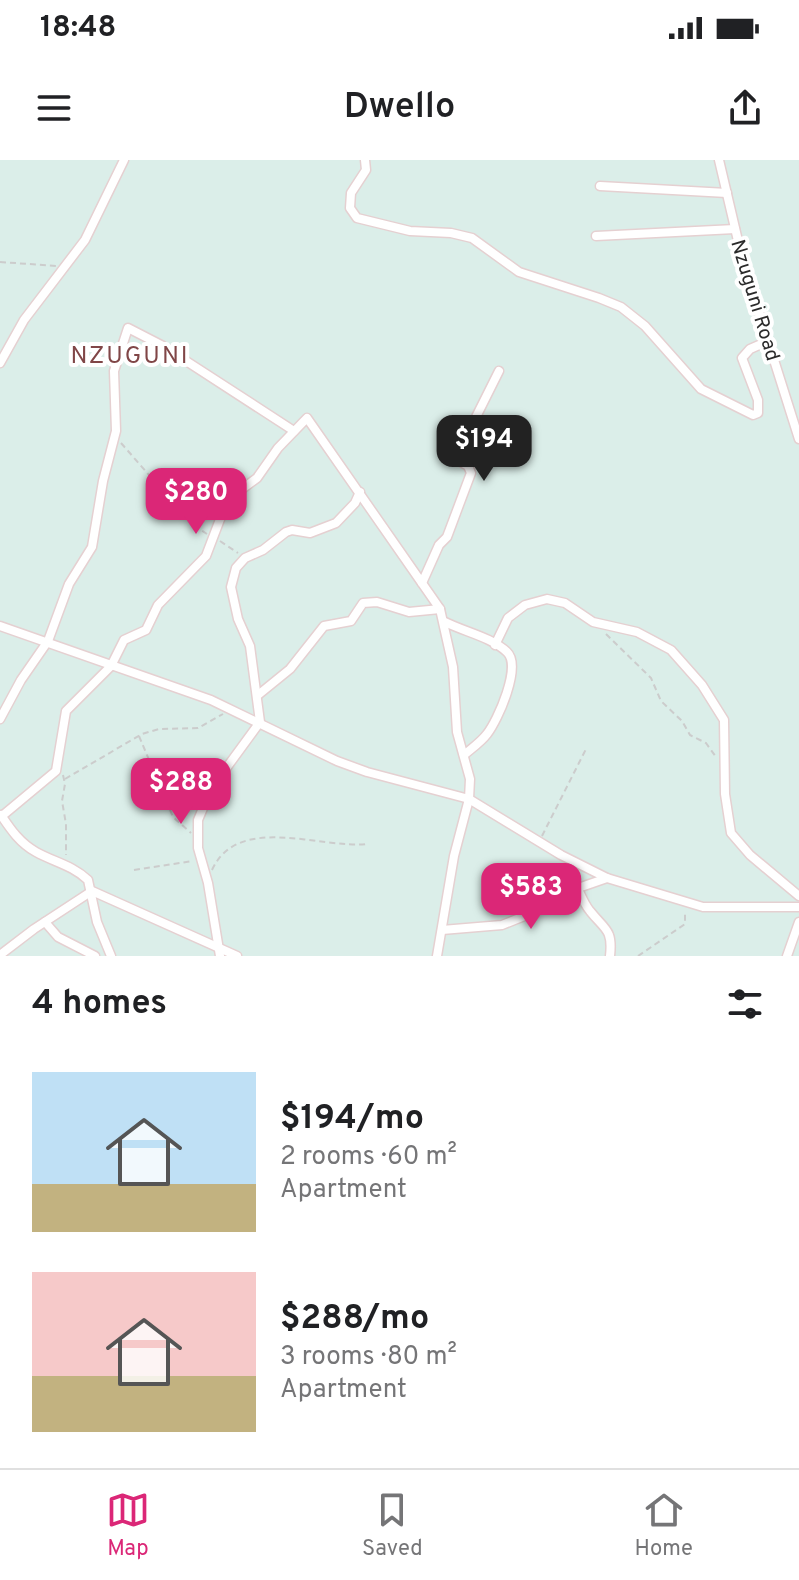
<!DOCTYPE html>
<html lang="en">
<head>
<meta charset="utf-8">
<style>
  :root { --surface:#fff; --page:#f6f6f6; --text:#202124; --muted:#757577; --line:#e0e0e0; --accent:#db2777 }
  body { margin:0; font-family:Overpass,sans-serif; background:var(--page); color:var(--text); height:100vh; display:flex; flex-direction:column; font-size:30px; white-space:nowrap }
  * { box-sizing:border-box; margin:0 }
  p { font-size:26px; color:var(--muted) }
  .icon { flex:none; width:44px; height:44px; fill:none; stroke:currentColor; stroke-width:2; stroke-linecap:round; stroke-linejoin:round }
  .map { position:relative; height:796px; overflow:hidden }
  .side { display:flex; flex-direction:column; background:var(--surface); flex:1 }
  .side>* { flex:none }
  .price { position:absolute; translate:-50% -68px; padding:0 18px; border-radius:16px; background:var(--accent); color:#fff; font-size:26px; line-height:52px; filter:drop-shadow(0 2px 4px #0008) }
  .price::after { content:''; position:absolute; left:50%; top:48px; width:24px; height:18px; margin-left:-12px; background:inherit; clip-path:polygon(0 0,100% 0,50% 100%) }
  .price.selected { background:#222; color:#fff }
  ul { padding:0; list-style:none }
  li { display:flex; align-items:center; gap:24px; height:200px; padding:0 32px }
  li span { display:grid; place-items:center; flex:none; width:224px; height:160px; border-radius:0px; color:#555 }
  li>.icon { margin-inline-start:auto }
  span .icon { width:96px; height:96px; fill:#fffc; stroke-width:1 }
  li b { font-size:34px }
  h2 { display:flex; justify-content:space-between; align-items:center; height:96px; padding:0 32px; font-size:34px }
  .status { display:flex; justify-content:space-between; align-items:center; height:56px; padding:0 40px; background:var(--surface); direction:ltr }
  .status svg { height:22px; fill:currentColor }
  header { display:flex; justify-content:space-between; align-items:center; height:104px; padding:0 32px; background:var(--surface); font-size:36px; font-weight:600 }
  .tab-bar { display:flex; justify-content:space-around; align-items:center; height:112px; border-top:2px solid var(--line); background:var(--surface); font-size:22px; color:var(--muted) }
  .tab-bar a { display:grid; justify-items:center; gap:4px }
  .tab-bar .selected { color:var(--accent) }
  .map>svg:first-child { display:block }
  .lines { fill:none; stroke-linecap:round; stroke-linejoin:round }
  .street-casing { stroke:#e5d0d1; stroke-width:11 }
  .path { stroke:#ccc; stroke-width:2; stroke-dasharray:6 4; stroke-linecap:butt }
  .street { stroke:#fff; stroke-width:8 }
  .labels { text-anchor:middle; stroke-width:8; stroke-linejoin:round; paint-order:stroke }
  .street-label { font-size:20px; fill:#2b2b2b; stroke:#fff }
  .quarter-label { font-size:24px; letter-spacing:2px; fill:#804647; stroke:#fff }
</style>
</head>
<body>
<div class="status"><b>18:48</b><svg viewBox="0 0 49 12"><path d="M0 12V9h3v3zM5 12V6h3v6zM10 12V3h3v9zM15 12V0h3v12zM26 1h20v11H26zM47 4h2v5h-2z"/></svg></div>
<header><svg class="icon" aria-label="menu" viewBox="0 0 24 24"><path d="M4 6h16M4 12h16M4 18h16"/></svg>Dwello<svg class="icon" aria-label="share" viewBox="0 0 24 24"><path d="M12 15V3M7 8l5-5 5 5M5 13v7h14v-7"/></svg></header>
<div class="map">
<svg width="799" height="796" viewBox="0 0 799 796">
  <rect width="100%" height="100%" fill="#dbeee9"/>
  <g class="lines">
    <g class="street-casing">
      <g id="street">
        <path d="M365,0l1,10 -15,23 -1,15 7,10 53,13 41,2 21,5 47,34 80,26 22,9 24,19 56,63 52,26 5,-2v-13l-16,-42 8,-9 18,-8"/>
        <path d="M719,0l24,102 56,177"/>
        <path d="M600,26l127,7"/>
        <path d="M596,76l139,-7"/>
        <path d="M0,203l24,-43 61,-80 39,-80"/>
        <path d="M422,423l17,-38 8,-8 24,-64 -3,-7 -13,-7 44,-88"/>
        <path d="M445,462c20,10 46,15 62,30 15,14 -9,68 -20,82 -6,8 -15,14 -23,21"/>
        <path d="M0,466l211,74 126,61 30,11 102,27 92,56 46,23 96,29h96"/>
        <path d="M495,485l13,-27 17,-13 22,-6 18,4 28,19 44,10 34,18 31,35 22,35 1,74 6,39 19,22 49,41"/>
        <path d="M258,535l32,-26 34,-43 27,-5 12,-18 14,-1 32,10 31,-3"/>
        <path d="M0,559l21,-39 27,-39 21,-57 23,-37 11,-66 13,-50 -2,-60 14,-43 35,18 131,85"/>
        <path d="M1,655c10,15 19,28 35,37 18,10 36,13 52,28l9,42 14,34"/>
        <path d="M2,656l54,-45 10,-60 45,-45 13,-26 22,-10 12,-25 48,-49 16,-42 12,-19 23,-17 21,-30 29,-30 133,191 13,58 4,65 13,47 -1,20 -15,57 -17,100"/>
        <path d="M577,727c4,8 7,17 13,24 15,19 23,18 20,45"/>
        <path d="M45,762l13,15 37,19"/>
        <path d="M442,770l60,-5 30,-12 26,-18 49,-17"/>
        <path d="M0,795l34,-26 58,-38 145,65"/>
        <path d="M220,796l-12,-73 -10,-35v-28l13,-31 49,-67 -10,-76 -12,-27 -7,-32 5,-19 9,-10 18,-8 23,-18 6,-2 18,3 26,-10 19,-20 5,-11"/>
        <path d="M787,796l12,-34"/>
      </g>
    </g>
    <g class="path">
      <path d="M0,102l57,4"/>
      <path d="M121,283l71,81 15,10"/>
      <path d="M220,381l18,12"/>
      <path d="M606,474l45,44 10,23 21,20 8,14 16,8 10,14"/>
      <path d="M139,576l34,81 18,16"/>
      <path d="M63,615l2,9 -3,17 4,23v31"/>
      <path d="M65,619l77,-45 17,-5 39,-1 25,-14"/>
      <path d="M542,676l45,-89"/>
      <path d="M134,710l59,-9"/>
      <path d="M212,710c26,-57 108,-21 155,-26"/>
      <path d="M638,796l47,-32v-13"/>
    </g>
    <use href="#street" class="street"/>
  </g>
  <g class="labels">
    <g class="street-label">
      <text transform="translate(756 140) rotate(73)" y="7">Nzuguni Road</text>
    </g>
    <g class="quarter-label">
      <text x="130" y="203">NZUGUNI</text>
    </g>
  </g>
</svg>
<b class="price selected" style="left:484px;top:323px">$194</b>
<b class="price" style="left:196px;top:376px">$280</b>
<b class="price" style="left:181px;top:666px">$288</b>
<b class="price" style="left:531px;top:771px">$583</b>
</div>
<section class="side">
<h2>4 homes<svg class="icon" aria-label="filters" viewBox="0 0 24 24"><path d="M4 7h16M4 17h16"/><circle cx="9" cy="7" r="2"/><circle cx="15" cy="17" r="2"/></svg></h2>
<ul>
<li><span style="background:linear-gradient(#bfe0f5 70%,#c2b280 0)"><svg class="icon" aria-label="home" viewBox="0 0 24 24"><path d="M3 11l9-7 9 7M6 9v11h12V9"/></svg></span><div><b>$194/mo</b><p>2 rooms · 60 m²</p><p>Apartment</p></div></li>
<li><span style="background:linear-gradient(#f6c9c9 65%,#c2b280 0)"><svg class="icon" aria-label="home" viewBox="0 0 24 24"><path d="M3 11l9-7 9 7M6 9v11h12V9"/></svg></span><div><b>$288/mo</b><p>3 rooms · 80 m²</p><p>Apartment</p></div></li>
</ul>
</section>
<nav class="tab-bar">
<a class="selected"><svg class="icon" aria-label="map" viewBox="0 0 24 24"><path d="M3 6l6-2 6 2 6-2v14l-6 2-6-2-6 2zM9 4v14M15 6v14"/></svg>Map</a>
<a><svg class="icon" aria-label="saved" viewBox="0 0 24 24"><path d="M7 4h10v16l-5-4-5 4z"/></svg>Saved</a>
<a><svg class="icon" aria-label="home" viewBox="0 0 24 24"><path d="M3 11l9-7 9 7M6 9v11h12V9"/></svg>Home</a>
</nav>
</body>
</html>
